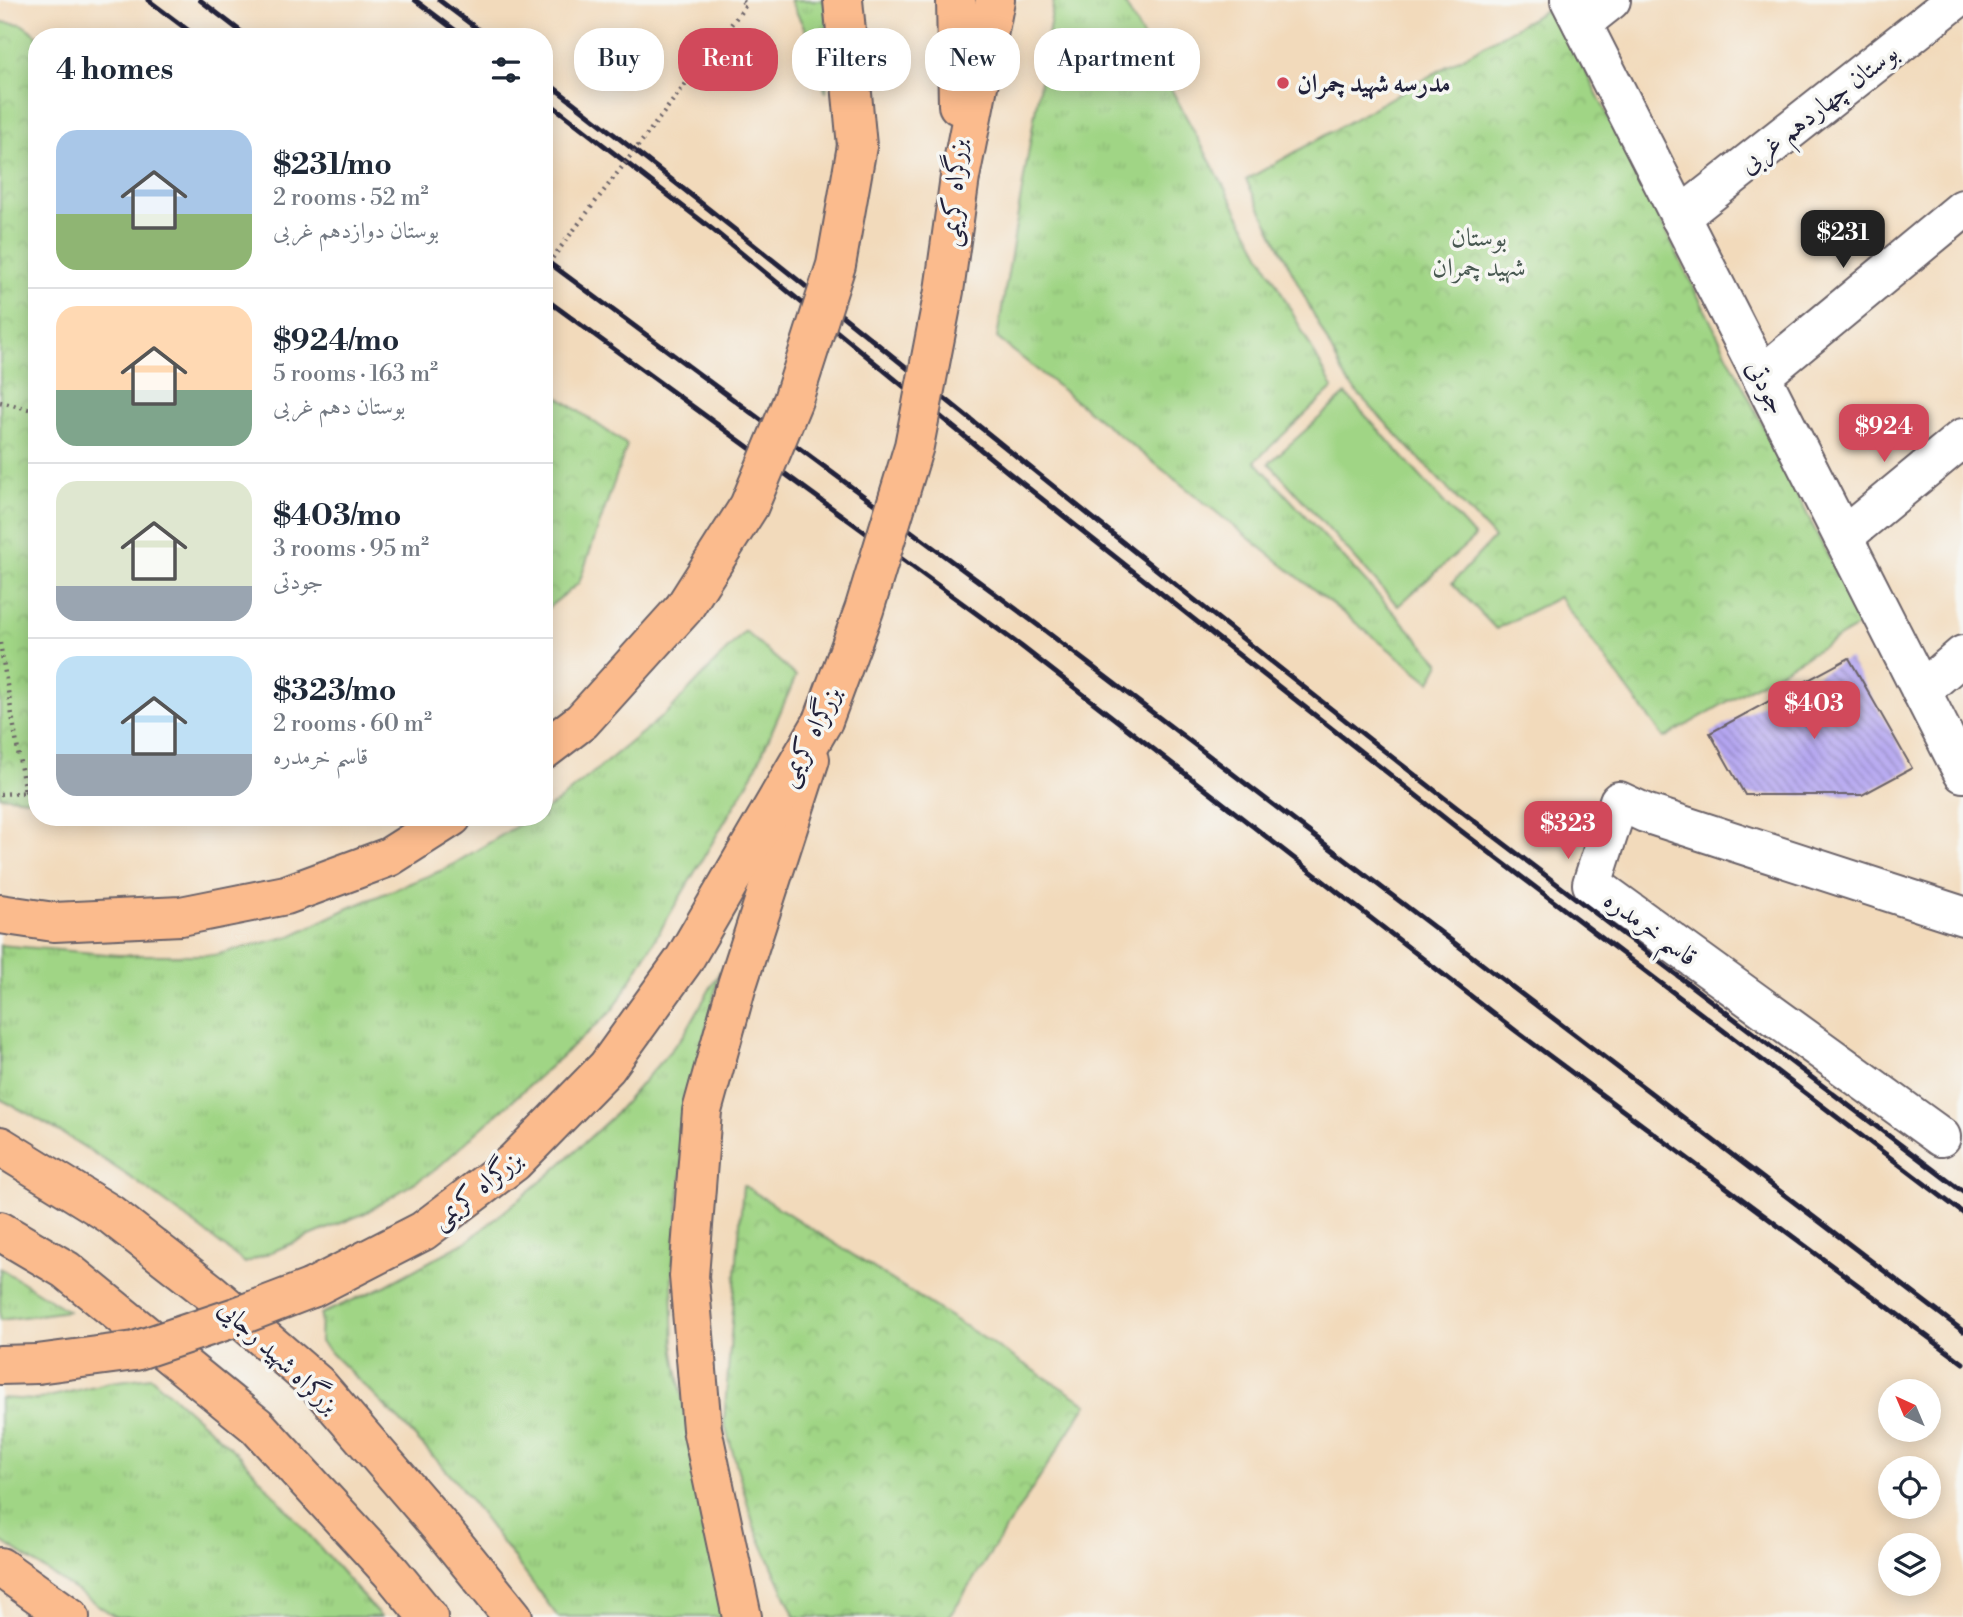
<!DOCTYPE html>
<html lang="en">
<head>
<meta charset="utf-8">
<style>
  :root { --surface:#fff; --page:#f6f6f7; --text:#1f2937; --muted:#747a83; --line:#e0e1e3; --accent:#d1495b }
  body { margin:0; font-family:"Libre Bodoni",Amiri,serif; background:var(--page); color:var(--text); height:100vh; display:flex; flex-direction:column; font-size:26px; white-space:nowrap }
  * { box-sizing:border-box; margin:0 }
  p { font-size:23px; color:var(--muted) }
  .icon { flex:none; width:38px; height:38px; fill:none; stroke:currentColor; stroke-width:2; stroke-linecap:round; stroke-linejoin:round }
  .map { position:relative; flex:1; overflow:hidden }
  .panel { position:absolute; left:28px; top:28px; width:525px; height:798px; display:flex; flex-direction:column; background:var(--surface); border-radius:28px; box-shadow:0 4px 18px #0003 }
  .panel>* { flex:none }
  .top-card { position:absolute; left:574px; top:28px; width:665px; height:63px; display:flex; gap:14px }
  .needle { width:46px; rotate:316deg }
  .controls { position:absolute; left:1878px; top:1379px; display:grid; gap:14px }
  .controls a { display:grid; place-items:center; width:63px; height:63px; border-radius:50%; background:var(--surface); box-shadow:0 4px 18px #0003; font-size:35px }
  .price { position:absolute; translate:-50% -60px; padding:0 16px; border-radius:14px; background:var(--accent); color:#fff; font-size:23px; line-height:46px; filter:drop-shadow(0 2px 4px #0008) }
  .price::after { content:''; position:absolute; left:50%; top:42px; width:21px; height:16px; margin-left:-10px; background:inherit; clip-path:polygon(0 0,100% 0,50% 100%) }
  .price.on { background:#222; color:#fff }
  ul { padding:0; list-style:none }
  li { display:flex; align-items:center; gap:21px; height:175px; padding:0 28px }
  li+li { border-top:2px solid var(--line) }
  li span { display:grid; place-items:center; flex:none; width:196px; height:140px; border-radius:21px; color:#555 }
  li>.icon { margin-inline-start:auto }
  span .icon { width:84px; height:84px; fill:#fffc; stroke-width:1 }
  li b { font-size:30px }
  h2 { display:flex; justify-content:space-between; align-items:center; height:84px; padding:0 28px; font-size:30px }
  .chip { padding:0 24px; border-radius:28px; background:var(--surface); box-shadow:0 4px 18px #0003; font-size:24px; line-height:63px }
  .chip.on { background:var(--accent); color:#fff }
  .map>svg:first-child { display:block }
  .grass { fill:url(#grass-tufts); stroke:#617c60; stroke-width:2 }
  .park { fill:url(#park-crowns); stroke:#617c60; stroke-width:2 }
  .pitch { fill:#a0d585; stroke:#617c60; stroke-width:2 }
  .building { fill:url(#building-back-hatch) }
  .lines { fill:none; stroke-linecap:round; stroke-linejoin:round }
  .minor-casing { stroke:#6b6268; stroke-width:42 }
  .tertiary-casing { stroke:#6b6268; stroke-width:42 }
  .primary-casing { stroke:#6b6268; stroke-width:42 }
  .trunk-casing { stroke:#6b6268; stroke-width:42 }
  .path { stroke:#6b6268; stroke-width:4.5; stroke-dasharray:2 5; stroke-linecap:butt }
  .minor { stroke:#fff; stroke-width:38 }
  .tertiary { stroke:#fff; stroke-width:38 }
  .primary { stroke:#fbbb8d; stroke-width:38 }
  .trunk { stroke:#fbbb8d; stroke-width:38 }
  .rail { stroke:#22223b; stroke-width:5 }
  .trunk-bridge-casing { stroke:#6b6268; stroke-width:42; stroke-linecap:butt }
  .path-bridge { stroke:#6b6268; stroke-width:4.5; stroke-dasharray:2 5; stroke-linecap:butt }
  .trunk-bridge { stroke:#fbbb8d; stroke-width:38 }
  .poi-dot { fill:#d1495b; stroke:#f6f6f2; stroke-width:2.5 }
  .labels { text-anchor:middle; stroke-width:7; stroke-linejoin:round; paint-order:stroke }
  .poi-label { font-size:26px; font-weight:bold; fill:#22223b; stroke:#f6f6f2; text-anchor:start }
  .street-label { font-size:26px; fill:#22223b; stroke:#f6f6f2 }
  .park-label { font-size:26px; fill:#485851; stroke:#f6f6f2 }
</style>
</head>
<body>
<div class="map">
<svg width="1963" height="1617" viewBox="0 0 1963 1617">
  <defs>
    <pattern id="grass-tufts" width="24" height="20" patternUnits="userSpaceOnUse" patternTransform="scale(1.75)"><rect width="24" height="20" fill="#a0d585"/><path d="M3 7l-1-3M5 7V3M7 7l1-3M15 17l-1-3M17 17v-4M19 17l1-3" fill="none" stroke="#8ab774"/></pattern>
    <pattern id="park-crowns" width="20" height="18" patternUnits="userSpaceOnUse" patternTransform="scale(1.75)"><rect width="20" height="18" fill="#a0d585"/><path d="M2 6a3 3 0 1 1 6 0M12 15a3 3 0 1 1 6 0" fill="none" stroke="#8ab774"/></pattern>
    <pattern id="building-back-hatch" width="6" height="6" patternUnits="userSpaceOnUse" patternTransform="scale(1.75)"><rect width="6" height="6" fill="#b4a5f1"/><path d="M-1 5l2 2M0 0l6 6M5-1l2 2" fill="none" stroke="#9286c4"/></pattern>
  </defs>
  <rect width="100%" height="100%" fill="#f6f6f2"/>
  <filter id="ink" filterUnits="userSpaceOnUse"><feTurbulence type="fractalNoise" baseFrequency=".0143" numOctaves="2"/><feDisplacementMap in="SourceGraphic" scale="14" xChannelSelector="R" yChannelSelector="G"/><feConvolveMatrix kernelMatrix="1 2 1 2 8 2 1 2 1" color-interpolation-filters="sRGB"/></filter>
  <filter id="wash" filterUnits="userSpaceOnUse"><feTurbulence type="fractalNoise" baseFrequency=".00686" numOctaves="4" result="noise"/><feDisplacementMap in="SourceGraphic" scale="28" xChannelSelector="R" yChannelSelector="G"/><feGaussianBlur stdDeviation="1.57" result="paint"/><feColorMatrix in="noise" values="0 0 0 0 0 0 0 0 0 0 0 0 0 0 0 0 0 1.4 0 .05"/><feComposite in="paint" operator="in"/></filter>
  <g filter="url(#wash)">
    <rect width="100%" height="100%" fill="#f2dabb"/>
    <g class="grass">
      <path d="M790,0h34l6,48 -4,45 -21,-64z"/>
      <path d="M1054,0h69l210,388 -78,73 185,202 -10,19 -433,-344z"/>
      <path d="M745,631l51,45 -43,98 -140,236 -178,160 -70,43 -120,50c-77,-60 -157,-120 -245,-164v-154l118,10h96l77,-19 58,-28 96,-39 87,-52h12v-7l12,-7 114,-93z"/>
      <path d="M720,971l-32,135 -16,171 2,75 24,130 32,135h-172l-103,-137 -52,-56 -83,-82 1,-28 62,-27 86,-47 80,-65 64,-59 71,-81z"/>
      <path d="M0,1268l68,43 -68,9z"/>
      <path d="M151,1377l90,80 140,160h-265l-116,-77v-142l36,2 75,-18z"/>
    </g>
    <g class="park">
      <path d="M1553,6l309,618 -198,114 -105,-141 -63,32 -44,-46 42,-45 -146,-155 -102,-203z"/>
      <path d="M0,22l21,2 19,13h-3v763l-37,-4z"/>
      <path d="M544,387l83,58 -48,138 -35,28z"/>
      <path d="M743,1185l344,219 -138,213h-154l-41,-91 -30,-104z"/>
    </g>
    <path class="pitch" d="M1346,394l129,143 -77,69 -129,-143z"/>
    <g id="blocks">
      <path class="building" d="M1849,658l63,110 -50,27h-117l-35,-62z"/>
    </g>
  </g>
  <g filter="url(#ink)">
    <use href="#blocks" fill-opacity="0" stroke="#6b6268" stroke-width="2"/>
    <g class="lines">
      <g class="minor-casing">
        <g id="minor">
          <path d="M1582,23l29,-23"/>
          <path d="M1680,217l275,-217"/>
          <path d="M1761,376l202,-167"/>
          <path d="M1843,537l120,-99"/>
          <path d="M1921,691l42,-36"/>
        </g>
      </g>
      <g class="tertiary-casing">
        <g id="tertiary">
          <path d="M1570,0l393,773"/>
          <path d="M1941,1137l-349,-253 27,-83 26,12 318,103"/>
        </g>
      </g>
      <g class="primary-casing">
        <g id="primary">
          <path d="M0,1567l70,50"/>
          <path d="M742,1617l-40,-188 -13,-153 13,-165 35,-126 73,-226"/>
        </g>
      </g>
      <g class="trunk-casing">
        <g id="trunk">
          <path d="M843,0l14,146"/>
          <path d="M956,0l2,105"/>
          <path d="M960,177l35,-177"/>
          <path d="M544,750l38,-29 102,-113"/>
          <path d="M0,914l54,8 127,-6 105,-21 103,-38 63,-40"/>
          <path d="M0,1146l110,68 100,78 107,92 124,144 72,89"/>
          <path d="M0,1231l66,39 191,156 134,146 37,45"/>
          <path d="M312,1288l111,-57 91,-69 93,-95 77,-107 139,-239"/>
          <path d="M0,1365l37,-1"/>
        </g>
      </g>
      <g class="path">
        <path d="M0,402l37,9"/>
        <path d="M544,518l4,5 -4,4"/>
        <path d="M0,643l25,150"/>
        <path d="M25,793l12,-11"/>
        <path d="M0,794l37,-2"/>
      </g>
      <use href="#minor" class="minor"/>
      <use href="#tertiary" class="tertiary"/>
      <use href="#primary" class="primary"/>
      <use href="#trunk" class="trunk"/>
      <g class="rail">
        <path d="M148,0l49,37"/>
        <path d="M200,0l48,37"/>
        <path d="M415,0l49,37"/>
        <path d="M439,0l49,37"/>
        <path d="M544,80c311,240 611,494 921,734 165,127 332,252 498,378"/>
        <path d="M544,99l168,130 296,243 448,355 507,386"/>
        <path d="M544,259l499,370 920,702"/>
        <path d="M544,298l477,348 495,385 447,332"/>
      </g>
      <g class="trunk-bridge-casing">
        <g id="trunk-bridge">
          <path d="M684,608l65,-102 44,-106 43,-135 21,-119"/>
          <path d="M823,721l41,-111 50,-164 30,-155 16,-114"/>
          <path d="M37,1364l98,-13 101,-34 76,-29"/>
        </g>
      </g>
      <path class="path-bridge" d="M544,269l202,-264 -5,-5"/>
      <use href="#trunk-bridge" class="trunk-bridge"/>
    </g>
  </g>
  <circle class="poi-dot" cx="1283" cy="83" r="7"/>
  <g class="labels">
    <g class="poi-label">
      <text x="1297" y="92">مدرسه شهید چمران</text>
    </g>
    <g class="street-label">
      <text transform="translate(1818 108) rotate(-38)" y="9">بوستان چهاردهم غربی</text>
      <text transform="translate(953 193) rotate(-86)" y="9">بزرگراه کریمی</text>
      <text transform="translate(1767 387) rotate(63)" y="9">جودتی</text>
      <text transform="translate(809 736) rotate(-63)" y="9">بزرگراه کریمی</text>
      <text transform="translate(1651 928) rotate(36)" y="9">قاسم خرمدره</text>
      <text transform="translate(476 1189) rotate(-39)" y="9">بزرگراه کریمی</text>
      <text transform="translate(279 1356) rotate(43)" y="9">بزرگراه شهید رجایی</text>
    </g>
    <g class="park-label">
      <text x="1479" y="246">بوستان<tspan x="1479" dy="30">شهید چمران</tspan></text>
    </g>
  </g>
</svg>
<div class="controls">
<a><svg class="needle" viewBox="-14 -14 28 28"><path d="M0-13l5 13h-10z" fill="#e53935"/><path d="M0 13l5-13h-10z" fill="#747a83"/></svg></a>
<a><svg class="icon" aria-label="locate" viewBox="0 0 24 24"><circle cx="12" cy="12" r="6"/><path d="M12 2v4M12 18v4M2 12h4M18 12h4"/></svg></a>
<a><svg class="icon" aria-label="layers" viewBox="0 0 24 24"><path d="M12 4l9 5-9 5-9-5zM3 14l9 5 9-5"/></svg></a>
</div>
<b class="price on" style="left:1843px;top:270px">$231</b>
<b class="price" style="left:1884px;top:464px">$924</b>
<b class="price" style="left:1814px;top:741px">$403</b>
<b class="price" style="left:1568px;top:861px">$323</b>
<div class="top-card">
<a class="chip">Buy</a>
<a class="chip on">Rent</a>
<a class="chip">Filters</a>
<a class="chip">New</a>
<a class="chip">Apartment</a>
</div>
<section class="panel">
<h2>4 homes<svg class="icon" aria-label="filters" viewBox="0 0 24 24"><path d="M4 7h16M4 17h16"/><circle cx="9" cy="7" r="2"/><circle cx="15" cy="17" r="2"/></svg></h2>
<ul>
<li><span style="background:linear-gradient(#a9c7e8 60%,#8fb573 0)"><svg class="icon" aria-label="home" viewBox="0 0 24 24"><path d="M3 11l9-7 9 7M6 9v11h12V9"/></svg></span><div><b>$231/mo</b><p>2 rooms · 52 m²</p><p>بوستان دوازدهم غربی</p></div></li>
<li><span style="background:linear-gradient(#ffd9b3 60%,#7fa58c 0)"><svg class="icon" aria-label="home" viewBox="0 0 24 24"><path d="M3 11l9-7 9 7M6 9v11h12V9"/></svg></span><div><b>$924/mo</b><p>5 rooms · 163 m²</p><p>بوستان دهم غربی</p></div></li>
<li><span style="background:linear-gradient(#dfe7d0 75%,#9aa5b1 0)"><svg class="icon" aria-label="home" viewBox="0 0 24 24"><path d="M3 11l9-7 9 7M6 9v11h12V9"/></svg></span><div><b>$403/mo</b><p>3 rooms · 95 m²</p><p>جودتی</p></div></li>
<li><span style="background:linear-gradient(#bfe0f5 70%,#9aa5b1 0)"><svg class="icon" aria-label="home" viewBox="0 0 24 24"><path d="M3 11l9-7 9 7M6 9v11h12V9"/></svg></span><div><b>$323/mo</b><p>2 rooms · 60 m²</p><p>قاسم خرمدره</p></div></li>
</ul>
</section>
</div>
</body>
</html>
